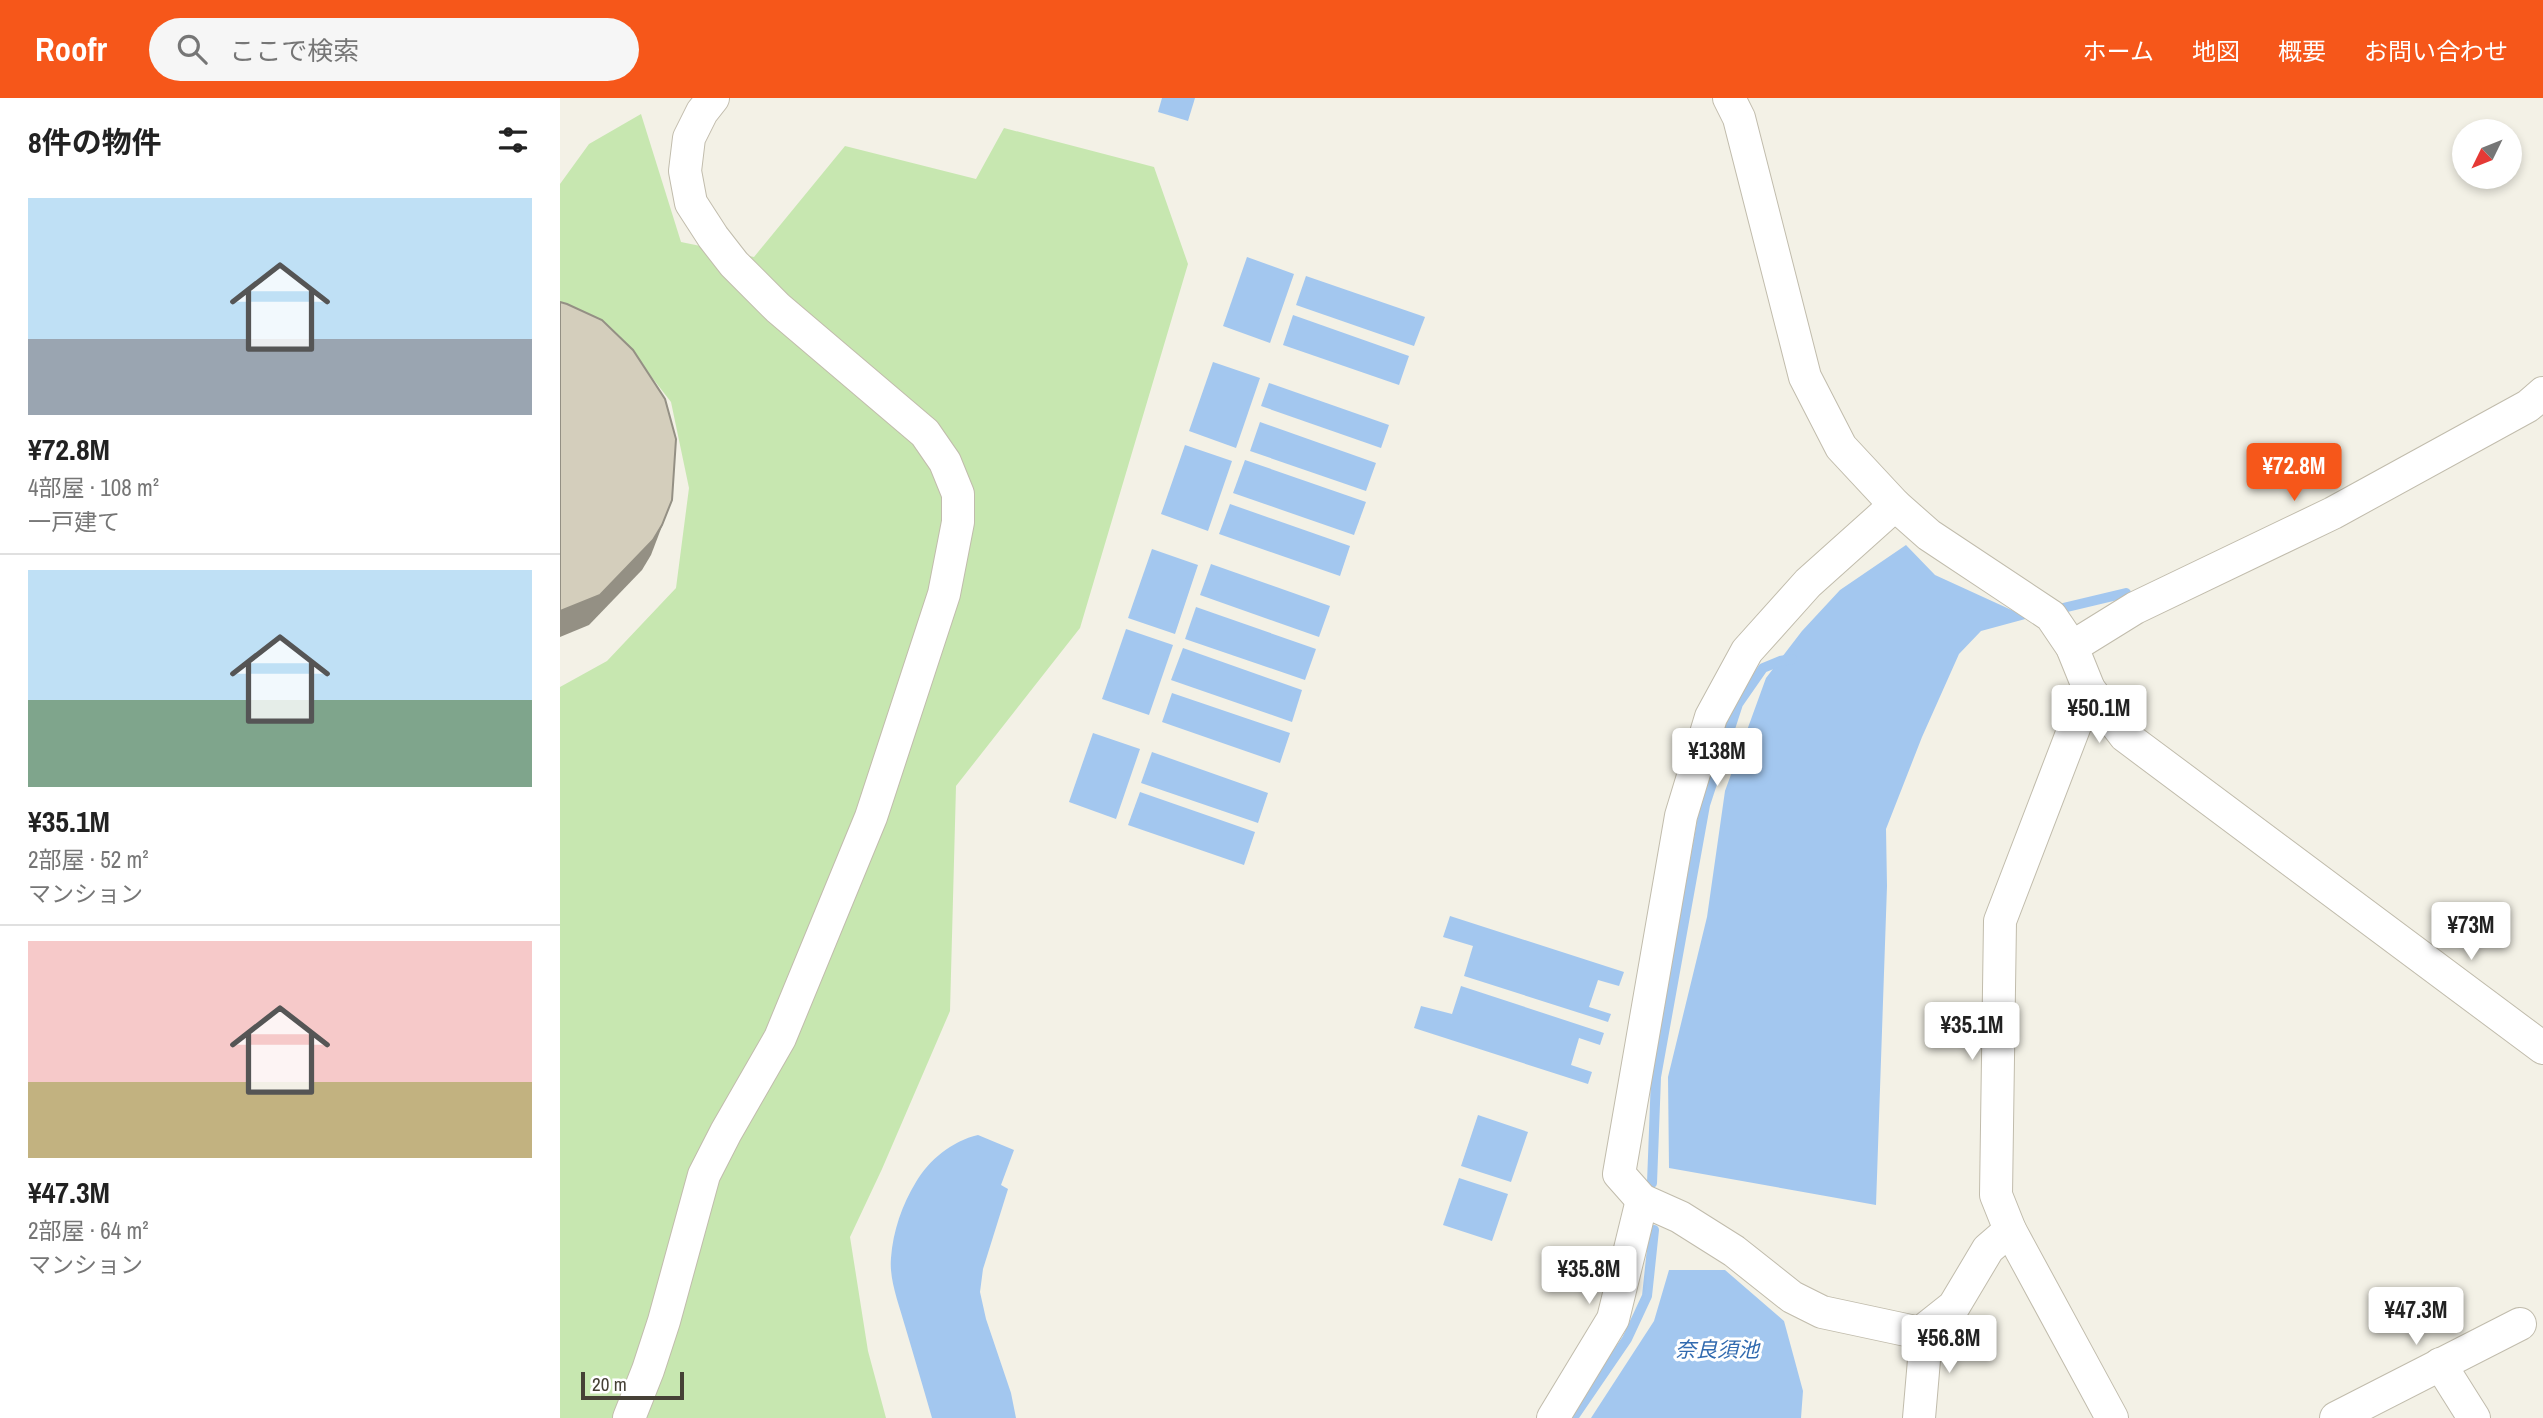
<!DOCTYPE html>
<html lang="ja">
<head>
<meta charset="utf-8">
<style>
  :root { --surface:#fff; --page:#f6f6f6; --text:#222; --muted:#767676; --line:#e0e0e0; --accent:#f6571a }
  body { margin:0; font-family:"Archivo Narrow","Noto Sans JP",sans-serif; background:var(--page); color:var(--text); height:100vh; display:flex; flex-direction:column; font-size:26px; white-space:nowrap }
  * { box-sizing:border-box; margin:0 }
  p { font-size:23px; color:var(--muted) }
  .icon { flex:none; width:38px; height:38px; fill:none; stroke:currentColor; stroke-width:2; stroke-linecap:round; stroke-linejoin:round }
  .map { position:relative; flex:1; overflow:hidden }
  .drawer { display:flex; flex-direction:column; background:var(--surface); width:560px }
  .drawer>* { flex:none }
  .needle { width:46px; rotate:227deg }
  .controls { position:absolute; left:1892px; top:21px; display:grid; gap:14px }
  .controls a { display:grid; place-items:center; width:70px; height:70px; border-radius:50%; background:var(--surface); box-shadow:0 4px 10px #0003; font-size:35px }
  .scale { position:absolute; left:21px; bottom:18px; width:103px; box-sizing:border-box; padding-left:7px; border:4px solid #464136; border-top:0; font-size:19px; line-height:24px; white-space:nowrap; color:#464136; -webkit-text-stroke:5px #fff; paint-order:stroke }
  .price { position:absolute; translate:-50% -60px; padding:0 16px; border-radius:7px; background:#fff; color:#222; font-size:23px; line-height:46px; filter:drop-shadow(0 2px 4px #0008) }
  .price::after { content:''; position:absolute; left:50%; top:42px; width:21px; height:16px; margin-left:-10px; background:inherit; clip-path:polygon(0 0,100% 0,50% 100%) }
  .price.active { background:var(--accent); color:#fff }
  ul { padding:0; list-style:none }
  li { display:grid; align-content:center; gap:14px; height:371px; padding:0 28px }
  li+li { border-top:2px solid var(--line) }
  li span { display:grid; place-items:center; height:217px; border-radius:0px; color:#555 }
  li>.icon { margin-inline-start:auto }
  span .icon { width:126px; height:126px; fill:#fffc; stroke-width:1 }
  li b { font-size:30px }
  h2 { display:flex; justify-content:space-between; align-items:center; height:84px; padding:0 28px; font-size:30px }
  header { display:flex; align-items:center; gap:42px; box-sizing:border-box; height:98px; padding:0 35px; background:var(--accent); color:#fff }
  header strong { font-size:33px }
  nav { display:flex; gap:38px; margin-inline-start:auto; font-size:24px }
  .search { width:490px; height:63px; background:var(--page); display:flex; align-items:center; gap:18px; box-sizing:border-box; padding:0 24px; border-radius:38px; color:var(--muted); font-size:26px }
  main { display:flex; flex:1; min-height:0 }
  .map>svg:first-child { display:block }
  .green { fill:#c7e7b0 }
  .water { fill:#a3c7ef }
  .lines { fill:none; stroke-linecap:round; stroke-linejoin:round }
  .stream { stroke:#a3c7ef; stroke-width:10 }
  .street-casing { stroke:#c1bcac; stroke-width:34 }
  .street { stroke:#fff; stroke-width:32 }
  .shaded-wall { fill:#949084 }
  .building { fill:#d4cebc; stroke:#949084; stroke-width:2 }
  .labels { text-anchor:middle; stroke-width:6; stroke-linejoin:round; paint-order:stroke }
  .water-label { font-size:21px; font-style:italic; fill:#316aaf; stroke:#fff }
</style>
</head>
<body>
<header>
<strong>Roofr</strong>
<div class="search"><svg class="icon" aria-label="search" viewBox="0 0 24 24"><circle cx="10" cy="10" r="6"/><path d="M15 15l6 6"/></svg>ここで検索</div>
<nav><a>ホーム</a><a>地図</a><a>概要</a><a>お問い合わせ</a></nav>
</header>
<main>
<section class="drawer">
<h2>8件の物件<svg class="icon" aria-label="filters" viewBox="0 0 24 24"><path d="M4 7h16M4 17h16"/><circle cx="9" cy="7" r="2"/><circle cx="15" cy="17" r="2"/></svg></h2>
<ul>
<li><span style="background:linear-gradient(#bfe0f5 65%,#9aa5b1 0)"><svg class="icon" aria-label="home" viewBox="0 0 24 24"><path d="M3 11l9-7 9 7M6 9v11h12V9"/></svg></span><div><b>¥72.8M</b><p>4部屋 · 108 m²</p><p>一戸建て</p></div></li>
<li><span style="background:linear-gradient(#bfe0f5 60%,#7fa58c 0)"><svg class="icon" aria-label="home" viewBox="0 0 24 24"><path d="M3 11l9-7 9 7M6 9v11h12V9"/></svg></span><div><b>¥35.1M</b><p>2部屋 · 52 m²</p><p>マンション</p></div></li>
<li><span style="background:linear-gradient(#f6c9c9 65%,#c2b280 0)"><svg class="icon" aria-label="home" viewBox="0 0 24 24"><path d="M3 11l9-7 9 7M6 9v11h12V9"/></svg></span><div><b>¥47.3M</b><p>2部屋 · 64 m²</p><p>マンション</p></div></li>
</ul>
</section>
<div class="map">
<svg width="1983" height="1320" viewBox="0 0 1983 1320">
  <rect width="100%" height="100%" fill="#f3f1e6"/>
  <path class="green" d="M81,16l40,128 73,15 91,-111 131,33 28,-51 150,39 34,97 -108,364 -124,158 -6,225 -68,158 -32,68 18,114 18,67h-326v-731l47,-26 69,-73 13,-100 -18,-86 -45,-58 -66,-40v-120l29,-40z"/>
  <g class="water">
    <path d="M602,0h33l-7,23 -30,-9z"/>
    <path d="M687,159l47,17 -24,69 -47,-17z"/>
    <path d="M746,178l119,41 -11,29 -118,-41z"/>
    <path d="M733,217l116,41 -10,29 -116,-40z"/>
    <path d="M653,264l47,16 -24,70 -47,-17z"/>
    <path d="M709,285l120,42 -8,23 -120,-42z"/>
    <path d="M700,324l116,41 -10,28 -116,-40z"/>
    <path d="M625,347l47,16 -24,70 -47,-17z"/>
    <path d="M685,362l121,42 -12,33 -121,-42z"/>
    <path d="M670,406l120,42 -10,30 -121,-42z"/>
    <path d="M1346,447l29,30 94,43 -48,13 -22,23 -37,83 -36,92 1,57 -11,319 -207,-37 -1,-91 39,-160 18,-126 41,-113 36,-47 38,-41z"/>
    <path d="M592,451l46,16 -23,69 -47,-16z"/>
    <path d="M651,466l119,42 -11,31 -119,-42z"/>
    <path d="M636,509l120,42 -11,31 -120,-41z"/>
    <path d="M566,531l47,16 -24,70 -47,-16z"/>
    <path d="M623,550l119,42 -10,32 -121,-42z"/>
    <path d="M612,595l118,40 -10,30 -118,-41z"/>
    <path d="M533,635l47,16 -24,70 -47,-17z"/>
    <path d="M592,654l116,41 -10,30 -117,-40z"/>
    <path d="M580,694l115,40 -11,33 -116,-40z"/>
    <path d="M890,818l174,56 -5,14 -21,-6 -9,27 22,7 -3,8 -144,-46 9,-30 -30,-9z"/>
    <path d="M901,888l143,47 -4,12 -21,-7 -8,27 21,7 -4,12 -174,-56 7,-22 31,8z"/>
    <path d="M918,1017l50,17 -17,50 -50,-16z"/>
    <path d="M418,1037l36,15 -13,35 7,4 -25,80 -3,23 6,27 25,74 5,25h-84c-9,-31 -18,-62 -27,-92 -6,-22 -16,-46 -14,-68 2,-27 11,-53 25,-76 13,-22 36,-41 62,-47z"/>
    <path d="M899,1080l49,16 -16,47 -49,-16z"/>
    <path d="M1109,1172h56l59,51 19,70 -2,27h-210l63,-97z"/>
  </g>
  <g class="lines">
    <g class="stream">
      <path d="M1503,510l63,-15"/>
      <path d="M1092,1085l4,-106 49,-272 33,-101 25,-36 17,-7 12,-2"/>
      <path d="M1013,1320l54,-79 20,-43 7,-66"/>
    </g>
    <g class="street-casing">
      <g id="street">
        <path d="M1169,0l10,20 66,259 36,70 54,58 -87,78 -61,68 -36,66 -30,99 -62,358 23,26 38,17 54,34 58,46 30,15 98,21 34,-27 34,-57 22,-19"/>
        <path d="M1335,407l34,30 122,81 21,31 17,42 36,47 418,312"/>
        <path d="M1512,549l63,-39 198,-95 195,-107 15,-13"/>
        <path d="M1529,591l-89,232 -4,274 14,35 102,188"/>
        <path d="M1880,1266l34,54"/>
        <path d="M69,1320l19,-48 16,-49 40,-146 22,-43 54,-94 91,-221 73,-223 14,-72v-28l-13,-32 -20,-29 -147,-125 -44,-44 -21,-27 -22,-34 -6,-32 4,-33 13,-26 11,-14"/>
        <path d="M993,1320l60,-99 29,-119"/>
        <path d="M1359,1320l5,-58 -4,-27"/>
        <path d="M1776,1320l184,-94"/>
      </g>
    </g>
    <use href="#street" class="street"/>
  </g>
  <path class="shaded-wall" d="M112,402l-21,55 -9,15 -53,55 -29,12v-26z"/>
  <path class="building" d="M0,204l7,2 35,16 31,30 32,49 11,40 -4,61 -10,25 -9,15 -53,55 -40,16z"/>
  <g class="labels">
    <g class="water-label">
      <text x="1157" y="1259">奈良須池</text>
    </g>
  </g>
</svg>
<div class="controls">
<a><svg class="needle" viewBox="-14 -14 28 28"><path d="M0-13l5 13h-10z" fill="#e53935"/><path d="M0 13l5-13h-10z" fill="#767676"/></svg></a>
</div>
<div class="scale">20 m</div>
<b class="price active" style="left:1734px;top:405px">¥72.8M</b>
<b class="price" style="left:1539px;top:647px">¥50.1M</b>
<b class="price" style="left:1157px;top:690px">¥138M</b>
<b class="price" style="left:1911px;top:864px">¥73M</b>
<b class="price" style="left:1412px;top:964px">¥35.1M</b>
<b class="price" style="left:1029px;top:1208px">¥35.8M</b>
<b class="price" style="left:1856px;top:1249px">¥47.3M</b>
<b class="price" style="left:1389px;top:1277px">¥56.8M</b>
</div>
</main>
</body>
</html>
